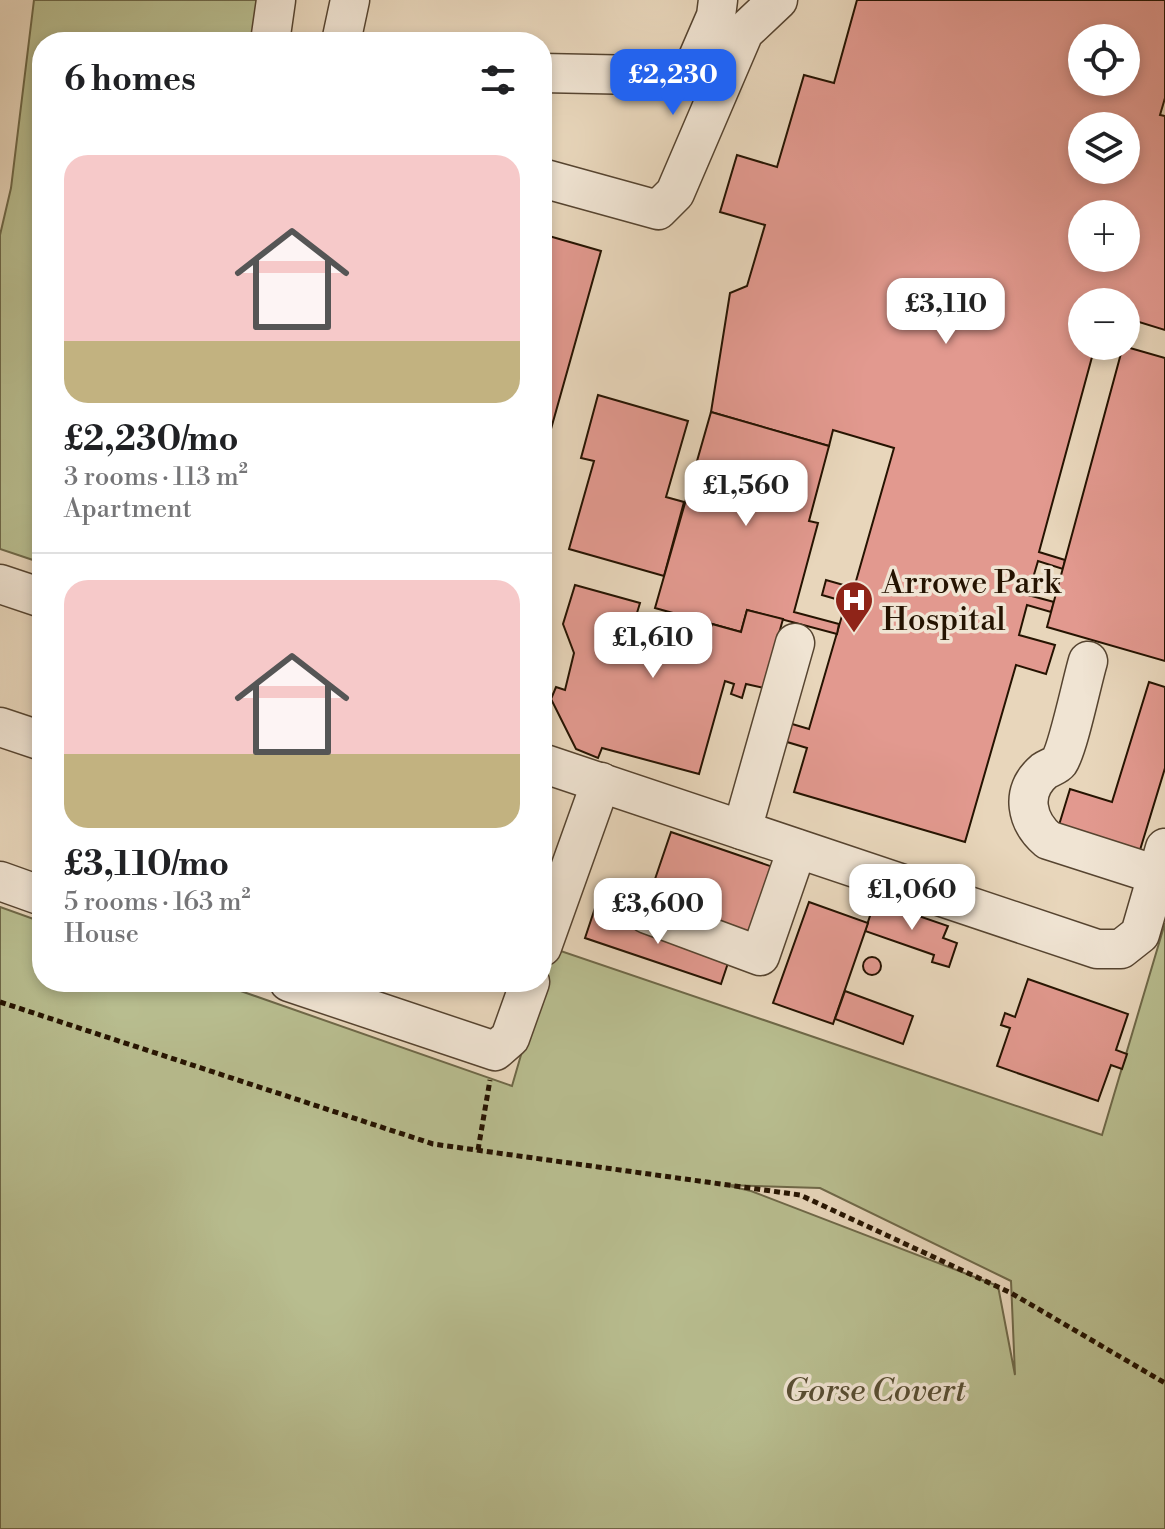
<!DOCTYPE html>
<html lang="en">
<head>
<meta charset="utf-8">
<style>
  :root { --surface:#fff; --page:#f6f6f6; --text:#202124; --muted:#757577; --line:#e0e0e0; --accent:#2563eb }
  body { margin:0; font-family:"Libre Bodoni",serif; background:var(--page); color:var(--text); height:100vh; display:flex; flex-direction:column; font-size:30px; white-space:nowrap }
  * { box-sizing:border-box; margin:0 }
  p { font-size:26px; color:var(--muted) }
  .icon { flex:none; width:44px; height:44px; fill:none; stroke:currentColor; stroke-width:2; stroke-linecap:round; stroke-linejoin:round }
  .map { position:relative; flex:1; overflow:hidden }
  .sheet { position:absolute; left:32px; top:32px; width:520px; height:960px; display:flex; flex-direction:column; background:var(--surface); border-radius:32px; box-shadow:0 4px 12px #0003 }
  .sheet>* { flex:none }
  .fabs { position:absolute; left:1068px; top:24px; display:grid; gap:16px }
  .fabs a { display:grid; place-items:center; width:72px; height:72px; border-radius:50%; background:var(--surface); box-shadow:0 4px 12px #0003; font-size:40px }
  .price { position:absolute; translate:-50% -68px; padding:0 18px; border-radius:16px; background:#fff; color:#222; font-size:26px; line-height:52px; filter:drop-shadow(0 2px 4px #0008) }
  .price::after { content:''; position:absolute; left:50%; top:48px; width:24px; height:18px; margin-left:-12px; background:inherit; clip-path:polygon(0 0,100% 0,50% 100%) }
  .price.current { background:var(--accent); color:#fff }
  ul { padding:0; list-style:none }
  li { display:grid; align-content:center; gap:16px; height:424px; padding:0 32px }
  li+li { border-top:2px solid var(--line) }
  li span { display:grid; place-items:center; height:248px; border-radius:24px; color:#555 }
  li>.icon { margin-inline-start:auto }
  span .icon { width:144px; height:144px; fill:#fffc; stroke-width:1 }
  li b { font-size:34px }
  h2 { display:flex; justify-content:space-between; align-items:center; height:96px; padding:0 32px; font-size:34px }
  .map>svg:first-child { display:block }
  .green { fill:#b8bd8f; stroke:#6e6848; stroke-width:2; fill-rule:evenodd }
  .building { fill:#e2998f; stroke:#251301; stroke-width:2; fill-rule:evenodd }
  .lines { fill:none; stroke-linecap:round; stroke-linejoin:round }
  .minor-casing { stroke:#564430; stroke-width:41 }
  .path { stroke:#251301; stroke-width:5; stroke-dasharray:6 4; stroke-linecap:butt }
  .minor { stroke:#f0e4d3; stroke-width:38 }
  .labels { text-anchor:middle; stroke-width:7; stroke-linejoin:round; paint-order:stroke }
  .poi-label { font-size:32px; fill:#251301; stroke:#f0e4d3; text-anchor:start }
  .park-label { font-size:32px; font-style:italic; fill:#584e33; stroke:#f0e4d3 }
</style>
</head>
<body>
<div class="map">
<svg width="1165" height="1529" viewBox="0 0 1165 1529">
  <rect width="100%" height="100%" fill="#e8d6bb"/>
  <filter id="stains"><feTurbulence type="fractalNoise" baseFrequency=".0025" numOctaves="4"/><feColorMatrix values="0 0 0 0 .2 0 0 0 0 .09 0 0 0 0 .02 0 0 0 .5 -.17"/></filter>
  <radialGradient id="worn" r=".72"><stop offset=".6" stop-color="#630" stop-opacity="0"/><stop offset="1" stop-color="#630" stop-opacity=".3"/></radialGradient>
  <g class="green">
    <path d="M34,0h226l-9,42h-209v521l-42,-14v-314l11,-47z"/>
    <path d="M0,907l42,15v60h173l297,104 40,-138 550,187 63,-212v606h-1165zM725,1185l95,3 191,93 4,94 -17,-89 -247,-95z"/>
  </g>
  <g class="building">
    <path d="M857,0h308v98l-5,17 5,1v214l-39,-12v-16h-44v44h13l-56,206 26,8 -2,9 -25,-8 -10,34 26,7 -3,10 -24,-7 -8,30 36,10 -9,29 -30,-9 -51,177 -171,-50 13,-44 -30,-9 5,-18 27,8 37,-127 -24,-7 4,-15 28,8 40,-140 -61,-18 -4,16 -118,-34 19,-119 17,-7 18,-61 -45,-13 17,-57 40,12 27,-92 30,8zM1082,38h44v44h-44zM1082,126h44v44h-44zM1082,214h44v44h-44z"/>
    <path d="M542,234l59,17 -59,210z"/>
    <path d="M1123,346l42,12v303l-118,-34z"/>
    <path d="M598,395l90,26 -22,76 18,5 -20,74 -95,-27 25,-88 -13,-3z"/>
    <path d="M711,412l118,34 -20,75 9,2 -24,89 45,12 -2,10 -90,-24 -6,22 -86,-24z"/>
    <path d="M575,585l65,18 -7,23 72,21 7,-23 29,8 6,-22 36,9 -19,69 -18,-4 -4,14 -11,-4 3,-10 -9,-3 -26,93 -97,-26 -4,10 -22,-9 -25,-50 5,-12 9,3 9,-37 -11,-29z"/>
    <path d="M1149,682l16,5v81l-25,82 -81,-25 11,-36 42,13z"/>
    <path d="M671,832l105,36 -23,68 -83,-29 6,-18 -22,-7z"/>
    <path d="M875,901l73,25 -5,12 14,5 -8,24 -17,-5 2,-7 -69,-24z"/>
    <path d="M809,902l59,21 -35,101 -60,-21z"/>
    <path d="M595,908l136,46 -10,30 -136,-46z"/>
    <circle cx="872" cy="966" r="9"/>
    <path d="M1028,979l100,35 -12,36 11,4 -5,15 -11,-4 -13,36 -101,-35 13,-38 -9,-3 4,-12 10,4z"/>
    <path d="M845,991l68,25 -10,28 -68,-25z"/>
  </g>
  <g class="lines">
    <g class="minor-casing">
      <g id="minor">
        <path d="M270,42l6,-42"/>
        <path d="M341,42l9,-42"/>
        <path d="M542,73l148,3 26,-60 2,-16"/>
        <path d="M542,178l116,32 17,-17 69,-161 34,-32"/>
        <path d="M0,584l42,14"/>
        <path d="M1088,661c-6,20 -20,88 -29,101 -3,4 -11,6 -15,9 -25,21 -17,51 4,69l109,35"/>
        <path d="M0,727l42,14"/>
        <path d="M542,763l555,186h24l19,-15 25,-86"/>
        <path d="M742,830l53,-187"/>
        <path d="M0,881l42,15"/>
        <path d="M647,914l113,42 37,-107"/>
        <path d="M542,947l59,-165"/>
        <path d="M289,982l206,69 15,-13 20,-56"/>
      </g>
    </g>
    <g class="path">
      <path d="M0,1002l433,142 367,51 211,98 154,90"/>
      <path d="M478,1150l12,-70"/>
    </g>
    <use href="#minor" class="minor"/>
  </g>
  <defs>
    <g id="hospital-pin" transform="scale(2)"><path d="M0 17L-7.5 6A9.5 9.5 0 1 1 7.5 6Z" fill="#8f2418" stroke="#f0e4d3"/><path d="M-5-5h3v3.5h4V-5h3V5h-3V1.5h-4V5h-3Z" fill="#fff"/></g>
  </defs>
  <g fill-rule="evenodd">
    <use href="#hospital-pin" x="854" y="600"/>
  </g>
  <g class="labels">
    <g class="poi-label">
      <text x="882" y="593">Arrowe Park<tspan x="882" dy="37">Hospital</tspan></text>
    </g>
    <g class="park-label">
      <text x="875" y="1401">Gorse Covert</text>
    </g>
  </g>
  <rect width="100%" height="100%" filter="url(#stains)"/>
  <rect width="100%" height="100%" fill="url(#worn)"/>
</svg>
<div class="fabs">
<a><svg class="icon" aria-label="locate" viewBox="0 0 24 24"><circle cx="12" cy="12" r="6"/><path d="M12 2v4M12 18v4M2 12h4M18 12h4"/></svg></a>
<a><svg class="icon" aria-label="layers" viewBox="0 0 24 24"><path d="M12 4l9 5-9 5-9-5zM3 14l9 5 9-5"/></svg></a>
<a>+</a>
<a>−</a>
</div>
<b class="price current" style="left:673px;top:117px">£2,230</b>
<b class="price" style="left:946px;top:346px">£3,110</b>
<b class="price" style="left:746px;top:528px">£1,560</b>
<b class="price" style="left:653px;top:680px">£1,610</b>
<b class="price" style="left:912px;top:932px">£1,060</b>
<b class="price" style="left:658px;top:946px">£3,600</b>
<section class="sheet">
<h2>6 homes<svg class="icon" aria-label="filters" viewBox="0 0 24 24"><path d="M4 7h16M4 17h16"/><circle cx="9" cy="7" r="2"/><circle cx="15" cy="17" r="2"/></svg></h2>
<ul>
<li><span style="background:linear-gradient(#f6c9c9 75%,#c2b280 0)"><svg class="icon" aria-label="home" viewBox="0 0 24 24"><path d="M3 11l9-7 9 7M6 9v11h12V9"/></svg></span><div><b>£2,230/mo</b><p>3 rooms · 113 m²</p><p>Apartment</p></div></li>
<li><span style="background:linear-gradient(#f6c9c9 70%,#c2b280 0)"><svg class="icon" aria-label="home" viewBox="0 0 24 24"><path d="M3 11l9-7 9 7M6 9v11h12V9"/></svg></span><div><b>£3,110/mo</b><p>5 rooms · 163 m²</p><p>House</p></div></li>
</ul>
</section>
</div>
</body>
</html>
